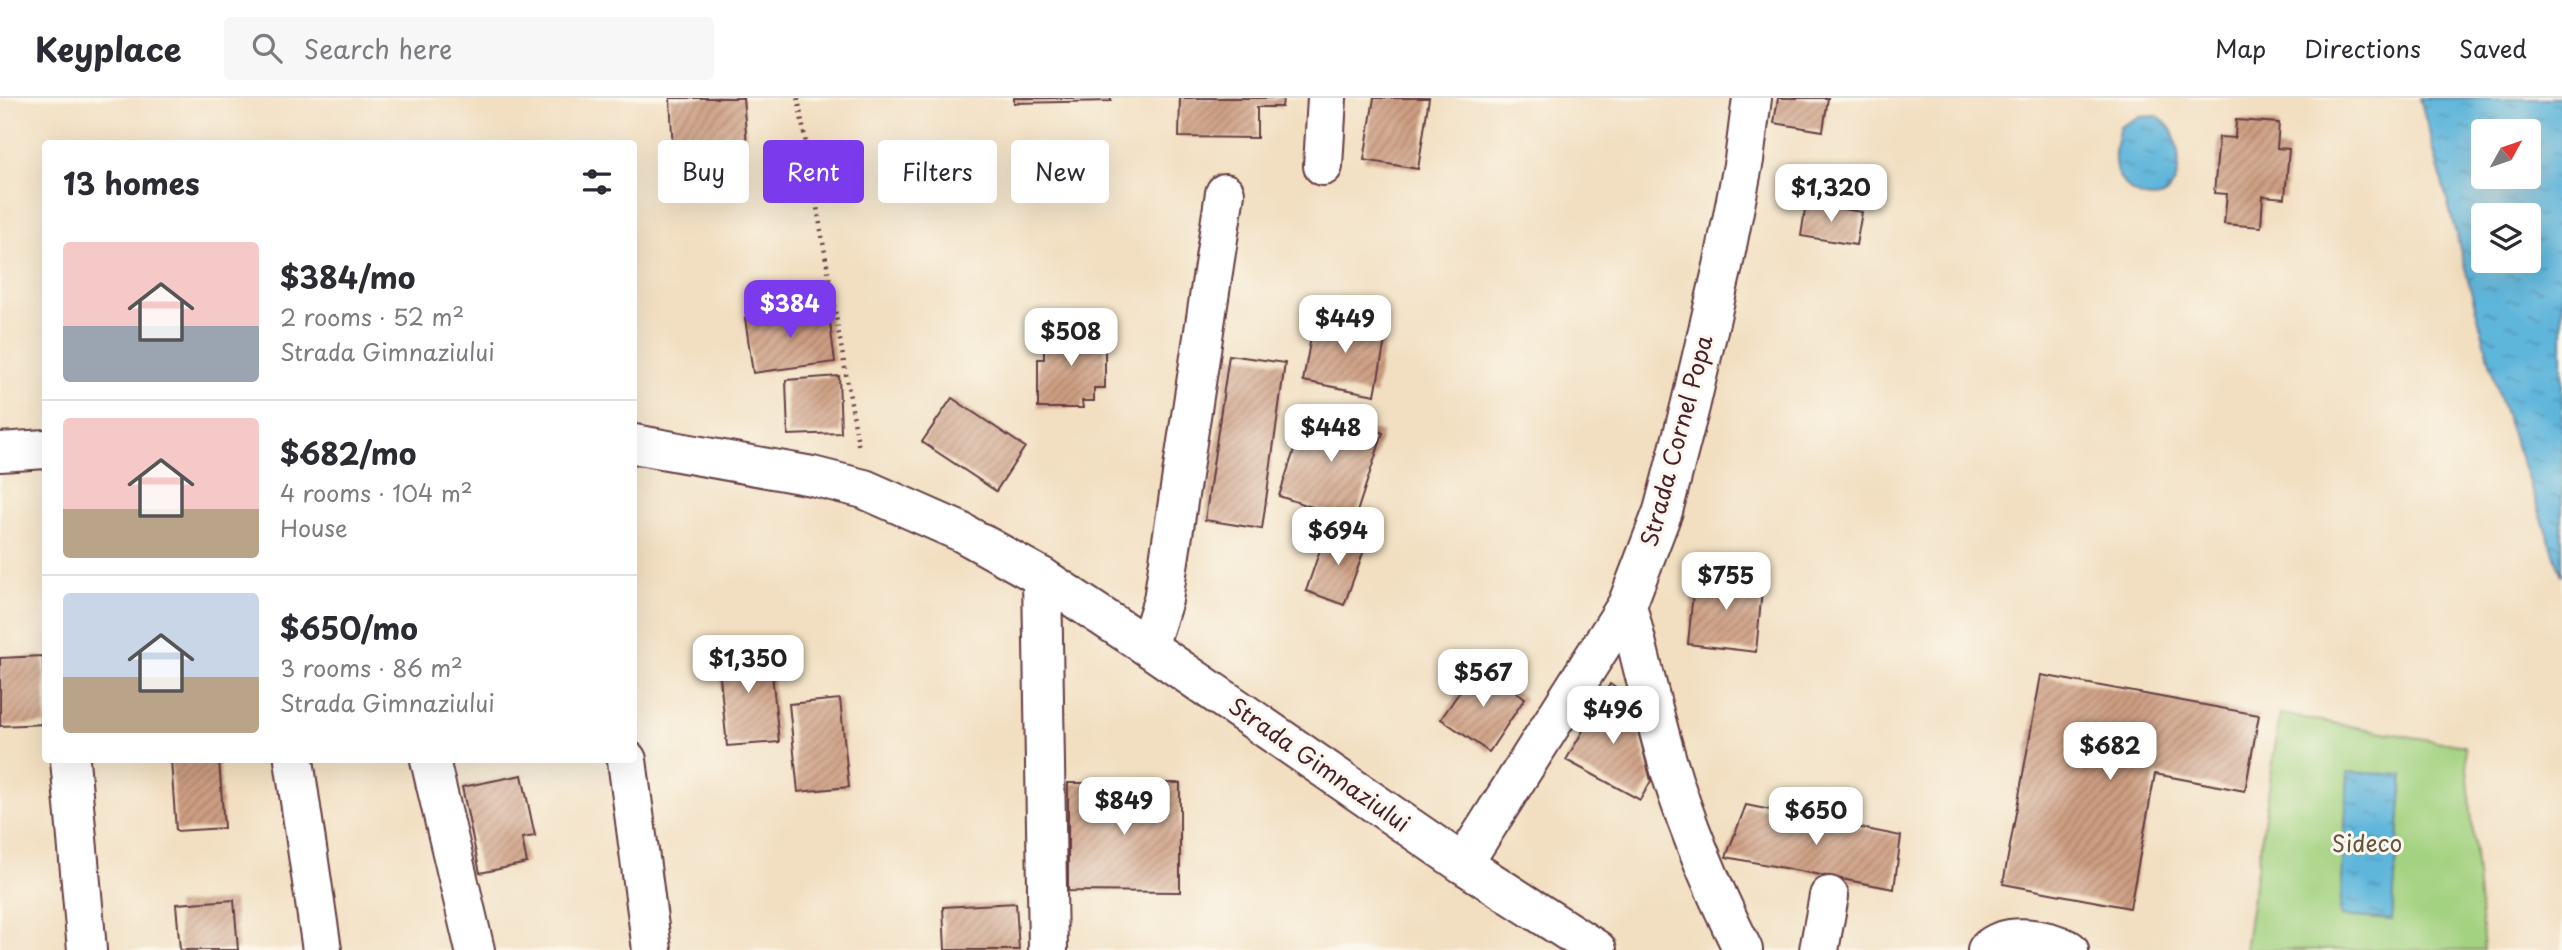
<!DOCTYPE html>
<html lang="en">
<head>
<meta charset="utf-8">
<style>
  :root { --surface:#fff; --page:#f7f7f7; --text:#2b2b33; --muted:#7c7c81; --line:#e1e1e2; --accent:#7c3aed }
  body { margin:0; font-family:"Playpen Sans",sans-serif; background:var(--page); color:var(--text); height:100vh; display:flex; flex-direction:column; font-size:26px; white-space:nowrap }
  * { box-sizing:border-box; margin:0 }
  p { font-size:23px; color:var(--muted) }
  .icon { flex:none; width:38px; height:38px; fill:none; stroke:currentColor; stroke-width:2; stroke-linecap:round; stroke-linejoin:round }
  .map { position:relative; flex:1; overflow:hidden }
  .details { position:absolute; left:42px; top:42px; width:595px; height:623px; display:flex; flex-direction:column; background:var(--surface); border-radius:7px; box-shadow:0 7px 28px #0002 }
  .details>* { flex:none }
  .guide { position:absolute; left:658px; top:42px; width:665px; height:63px; display:flex; gap:14px }
  .needle { width:46px; rotate:50deg }
  .fabs { position:absolute; left:2471px; top:21px; display:grid; gap:14px }
  .fabs a { display:grid; place-items:center; width:70px; height:70px; border-radius:7px; background:var(--surface); box-shadow:0 7px 28px #0002; font-size:35px }
  .price { position:absolute; translate:-50% -60px; padding:0 16px; border-radius:14px; background:#fff; color:#222; font-size:23px; line-height:46px; filter:drop-shadow(0 2px 4px #0008) }
  .price::after { content:''; position:absolute; left:50%; top:42px; width:21px; height:16px; margin-left:-10px; background:inherit; clip-path:polygon(0 0,100% 0,50% 100%) }
  .price.on { background:var(--accent); color:#fff }
  ul { padding:0; list-style:none }
  li { display:flex; align-items:center; gap:21px; height:175px; padding:0 21px }
  li+li { border-top:2px solid var(--line) }
  li span { display:grid; place-items:center; flex:none; width:196px; height:140px; border-radius:7px; color:#555 }
  li>.icon { margin-inline-start:auto }
  span .icon { width:84px; height:84px; fill:#fffc; stroke-width:1 }
  li b { font-size:30px }
  h2 { display:flex; justify-content:space-between; align-items:center; height:84px; padding:0 21px; font-size:30px }
  .chip { padding:0 24px; border-radius:7px; background:var(--surface); box-shadow:0 7px 28px #0002; font-size:24px; line-height:63px }
  .chip.on { background:var(--accent); color:#fff }
  header { display:flex; align-items:center; gap:42px; box-sizing:border-box; height:98px; padding:0 35px; background:var(--surface); border-bottom:2px solid var(--line) }
  header strong { font-size:33px }
  nav { display:flex; gap:38px; margin-inline-start:auto; font-size:24px }
  .search { width:490px; height:63px; background:var(--page); display:flex; align-items:center; gap:18px; box-sizing:border-box; padding:0 24px; border-radius:7px; color:var(--muted); font-size:26px }
  .map>svg:first-child { display:block }
  .park { fill:#a3d280; stroke:#767856; stroke-width:2 }
  .water { fill:url(#water-ripples); stroke:#546a83; stroke-width:2; fill-rule:evenodd }
  .building { fill:url(#building-hatch) }
  .lines { fill:none; stroke-linecap:round; stroke-linejoin:round }
  .minor-casing { stroke:#633c42; stroke-width:42 }
  .major-casing { stroke:#633c42; stroke-width:42 }
  .path { stroke:#633c42; stroke-width:4.5; stroke-dasharray:2 5; stroke-linecap:butt }
  .minor { stroke:#fff; stroke-width:38 }
  .major { stroke:#fff; stroke-width:38 }
  .labels { text-anchor:middle; stroke-width:6; stroke-linejoin:round; paint-order:stroke }
  .street-label { font-size:23px; fill:#4a1f2b; stroke:#fbf7ec }
  .park-label { font-size:23px; fill:#655544; stroke:#fbf7ec }
</style>
</head>
<body>
<header>
<strong>Keyplace</strong>
<div class="search"><svg class="icon" aria-label="search" viewBox="0 0 24 24"><circle cx="10" cy="10" r="6"/><path d="M15 15l6 6"/></svg>Search here</div>
<nav><a>Map</a><a>Directions</a><a>Saved</a></nav>
</header>
<div class="map">
<svg width="2562" height="852" viewBox="0 0 2562 852">
  <defs>
    <pattern id="water-ripples" width="26" height="14" patternUnits="userSpaceOnUse" patternTransform="scale(1.75)"><rect width="26" height="14" fill="#5eb6db"/><path d="M2 4q2-2 4 0t4 0M15 11q2-2 4 0t4 0" fill="none" stroke="#5093b2"/></pattern>
    <pattern id="building-hatch" width="6" height="6" patternUnits="userSpaceOnUse" patternTransform="scale(1.75)"><rect width="6" height="6" fill="#cd9e82"/><path d="M-1 1l2-2M0 6l6-6M5 7l2-2" fill="none" stroke="#a8806b"/></pattern>
  </defs>
  <rect width="100%" height="100%" fill="#fbf7ec"/>
  <filter id="ink" filterUnits="userSpaceOnUse"><feTurbulence type="fractalNoise" baseFrequency=".0143" numOctaves="2"/><feDisplacementMap in="SourceGraphic" scale="14" xChannelSelector="R" yChannelSelector="G"/><feConvolveMatrix kernelMatrix="1 2 1 2 8 2 1 2 1" color-interpolation-filters="sRGB"/></filter>
  <filter id="wash" filterUnits="userSpaceOnUse"><feTurbulence type="fractalNoise" baseFrequency=".00686" numOctaves="4" result="noise"/><feDisplacementMap in="SourceGraphic" scale="28" xChannelSelector="R" yChannelSelector="G"/><feGaussianBlur stdDeviation="1.57" result="paint"/><feColorMatrix in="noise" values="0 0 0 0 0 0 0 0 0 0 0 0 0 0 0 0 0 1.4 0 .05"/><feComposite in="paint" operator="in"/></filter>
  <g filter="url(#wash)">
    <rect width="100%" height="100%" fill="#f2dfc1"/>
    <path class="park" d="M2280,616l185,32 19,204h-239z"/>
    <g class="water">
      <path d="M2420,0h142v478l-62,-176zM2529,33v46h-46v-46zM2529,117v46h-46v-46z"/>
      <path d="M2157,18c5,4 12,9 15,15 7,17 11,42 -1,58 -17,21 -50,2 -55,-20 -3,-15 0,-27 4,-42l19,-10z"/>
      <path d="M2348,674l55,3 -11,145 -52,-4z"/>
    </g>
    <g id="blocks">
      <g class="building">
        <path d="M670,0h73l4,47 -74,5z"/>
        <path d="M1014,0h97v3l-97,2z"/>
        <path d="M1180,0h103l-1,9h-25v31l-78,-1z"/>
        <path d="M1374,0h55l-11,71 -54,-9z"/>
        <path d="M1778,0h50l-5,33 -49,-8z"/>
        <path d="M2236,22l43,3 -2,25 12,1 -4,49 -22,-2 -2,31 -37,-3 3,-30 -13,-1 5,-56 16,1z"/>
        <path d="M1806,105l56,9 -6,33 -55,-9z"/>
        <path d="M828,209l7,55 -82,11 -8,-55z"/>
        <path d="M1315,217l72,14 -12,66 -72,-14z"/>
        <path d="M1044,232l61,1v57h-11v13h-12l1,7h-45v-49h6z"/>
        <path d="M1229,257l56,8 -23,166 -57,-9z"/>
        <path d="M839,278l2,57 -53,2 -2,-55z"/>
        <path d="M952,300l73,49 -29,44 -74,-49z"/>
        <path d="M1308,310l75,25 -29,88 -75,-25z"/>
        <path d="M1348,428l22,8 -26,71 -38,-14 17,-50 17,6z"/>
        <path d="M1695,474l68,7 -7,73 -68,-8z"/>
        <path d="M769,545l10,99 -52,4 -10,-98z"/>
        <path d="M43,558l3,68 -46,2v-68z"/>
        <path d="M1478,567l47,33 -36,54 -48,-33z"/>
        <path d="M2041,577l218,40 -14,76 -90,-17 -25,134 -127,-24z"/>
        <path d="M1610,586l20,14 21,83 -11,19 -74,-40z"/>
        <path d="M840,601l9,88 -51,5 -9,-88z"/>
        <path d="M171,662h48l5,68 -48,3z"/>
        <path d="M522,677l13,61 -13,2 5,25 -47,10 -18,-86z"/>
        <path d="M1068,685h112v109l-112,-1z"/>
        <path d="M1746,707l155,31 -7,53 -168,-32z"/>
        <path d="M234,802l4,50h-58l-4,-46z"/>
        <path d="M1016,805l3,47h-74l-2,-43z"/>
      </g>
    </g>
  </g>
  <g filter="url(#ink)">
    <use href="#blocks" fill-opacity="0" stroke="#633c42" stroke-width="2"/>
    <g class="lines">
      <g class="minor-casing">
        <g id="minor">
          <path d="M1323,68l4,-68"/>
          <path d="M1042,479l6,373"/>
          <path d="M1627,507c12,47 23,94 36,141 19,70 48,139 80,204"/>
          <path d="M1148,549l15,-47 62,-407"/>
          <path d="M70,662l17,190"/>
          <path d="M294,662l28,190"/>
          <path d="M430,662l45,190"/>
          <path d="M627,662l25,190"/>
          <path d="M1819,852l10,-54"/>
          <path d="M1987,852c19,-19 60,-12 82,0"/>
        </g>
      </g>
      <g class="major-casing">
        <g id="major">
          <path d="M634,346l178,32 52,13 95,42 83,46 106,70 315,217 134,86"/>
          <path d="M0,354l46,-3"/>
          <path d="M1463,766l164,-259 36,-94 27,-104 33,-141 21,-106 8,-62"/>
        </g>
      </g>
      <path class="path" d="M798,0l61,351"/>
      <use href="#minor" class="minor"/>
      <use href="#major" class="major"/>
    </g>
  </g>
  <g class="labels">
    <g class="street-label">
      <text transform="translate(1677 343) rotate(-75)" y="8">Strada Cornel Popa</text>
      <text transform="translate(1319 667) rotate(35)" y="8">Strada Gimnaziului</text>
    </g>
    <g class="park-label">
      <text x="2367" y="754">Sideco</text>
    </g>
  </g>
</svg>
<div class="fabs">
<a><svg class="needle" viewBox="-14 -14 28 28"><path d="M0-13l5 13h-10z" fill="#e53935"/><path d="M0 13l5-13h-10z" fill="#7c7c81"/></svg></a>
<a><svg class="icon" aria-label="layers" viewBox="0 0 24 24"><path d="M12 4l9 5-9 5-9-5zM3 14l9 5 9-5"/></svg></a>
</div>
<b class="price" style="left:1831px;top:126px">$1,320</b>
<b class="price on" style="left:790px;top:242px">$384</b>
<b class="price" style="left:1345px;top:257px">$449</b>
<b class="price" style="left:1071px;top:270px">$508</b>
<b class="price" style="left:1331px;top:366px">$448</b>
<b class="price" style="left:1338px;top:469px">$694</b>
<b class="price" style="left:1726px;top:514px">$755</b>
<b class="price" style="left:748px;top:597px">$1,350</b>
<b class="price" style="left:1483px;top:611px">$567</b>
<b class="price" style="left:1613px;top:648px">$496</b>
<b class="price" style="left:2110px;top:684px">$682</b>
<b class="price" style="left:1124px;top:739px">$849</b>
<b class="price" style="left:1816px;top:749px">$650</b>
<div class="guide">
<a class="chip">Buy</a>
<a class="chip on">Rent</a>
<a class="chip">Filters</a>
<a class="chip">New</a>
</div>
<section class="details">
<h2>13 homes<svg class="icon" aria-label="filters" viewBox="0 0 24 24"><path d="M4 7h16M4 17h16"/><circle cx="9" cy="7" r="2"/><circle cx="15" cy="17" r="2"/></svg></h2>
<ul>
<li><span style="background:linear-gradient(#f6c9c9 60%,#9aa5b1 0)"><svg class="icon" aria-label="home" viewBox="0 0 24 24"><path d="M3 11l9-7 9 7M6 9v11h12V9"/></svg></span><div><b>$384/mo</b><p>2 rooms · 52 m²</p><p>Strada Gimnaziului</p></div></li>
<li><span style="background:linear-gradient(#f6c9c9 65%,#b9a48a 0)"><svg class="icon" aria-label="home" viewBox="0 0 24 24"><path d="M3 11l9-7 9 7M6 9v11h12V9"/></svg></span><div><b>$682/mo</b><p>4 rooms · 104 m²</p><p>House</p></div></li>
<li><span style="background:linear-gradient(#c9d6e8 60%,#b9a48a 0)"><svg class="icon" aria-label="home" viewBox="0 0 24 24"><path d="M3 11l9-7 9 7M6 9v11h12V9"/></svg></span><div><b>$650/mo</b><p>3 rooms · 86 m²</p><p>Strada Gimnaziului</p></div></li>
</ul>
</section>
</div>
</body>
</html>
